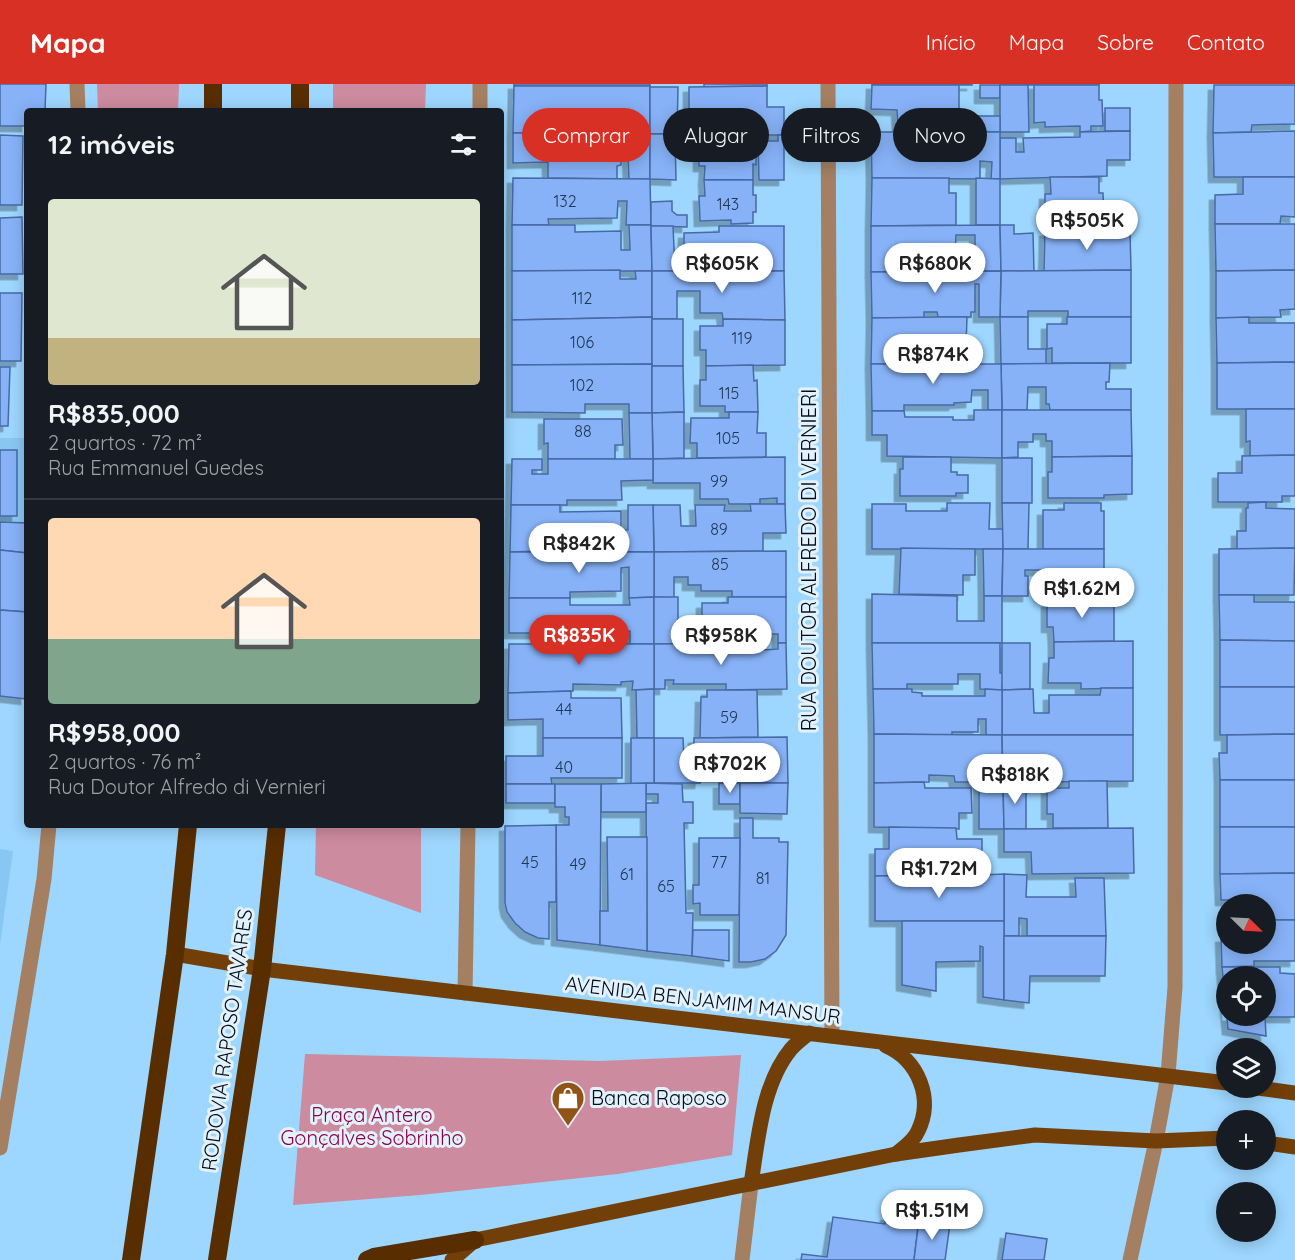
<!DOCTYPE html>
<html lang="pt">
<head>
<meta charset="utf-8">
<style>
  :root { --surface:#171b24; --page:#20242c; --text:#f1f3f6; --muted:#9ea1a6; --line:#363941; --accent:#d93025 }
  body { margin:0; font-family:Quicksand,sans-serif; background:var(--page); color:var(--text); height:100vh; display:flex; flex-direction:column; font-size:22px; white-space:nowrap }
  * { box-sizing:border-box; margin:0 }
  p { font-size:20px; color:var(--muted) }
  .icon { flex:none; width:33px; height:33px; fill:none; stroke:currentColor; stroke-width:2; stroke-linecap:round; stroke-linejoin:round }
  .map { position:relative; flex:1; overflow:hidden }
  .side { position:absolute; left:24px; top:24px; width:480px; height:720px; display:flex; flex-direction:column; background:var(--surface); border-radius:6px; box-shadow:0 3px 15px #0003 }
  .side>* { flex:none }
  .top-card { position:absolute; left:522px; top:24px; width:570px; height:54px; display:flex; gap:12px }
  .needle { width:39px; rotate:114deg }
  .fabs { position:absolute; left:1216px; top:810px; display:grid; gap:12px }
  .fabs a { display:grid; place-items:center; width:60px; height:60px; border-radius:50%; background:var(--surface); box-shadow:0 3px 15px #0003; font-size:30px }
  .price { position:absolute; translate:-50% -51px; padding:0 14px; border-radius:21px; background:#fff; color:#222; font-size:20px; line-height:39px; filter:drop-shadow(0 2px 3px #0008) }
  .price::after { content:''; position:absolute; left:50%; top:36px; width:18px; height:14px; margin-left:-9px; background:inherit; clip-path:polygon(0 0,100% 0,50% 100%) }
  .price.active { background:var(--accent); color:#fff }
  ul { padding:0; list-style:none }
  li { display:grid; align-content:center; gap:12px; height:318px; padding:0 24px }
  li+li { border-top:2px solid var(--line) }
  li span { display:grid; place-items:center; height:186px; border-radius:6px; color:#555 }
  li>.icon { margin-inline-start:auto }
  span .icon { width:108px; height:108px; fill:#fffc; stroke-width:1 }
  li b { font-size:26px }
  h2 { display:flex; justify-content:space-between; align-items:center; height:72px; padding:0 24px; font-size:26px }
  .tag { padding:0 21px; border-radius:27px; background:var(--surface); box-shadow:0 3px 15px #0003; font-size:21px; line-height:54px }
  .tag.active { background:var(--accent); color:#fff }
  header { display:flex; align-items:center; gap:36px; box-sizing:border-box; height:84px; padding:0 30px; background:var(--accent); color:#fff }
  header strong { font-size:28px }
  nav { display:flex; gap:33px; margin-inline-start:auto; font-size:21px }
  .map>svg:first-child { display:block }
  .built { fill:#89c7f3 }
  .green { fill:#cc8b9e }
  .building { fill:#87b2f7; stroke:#466aa5; stroke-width:1.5; fill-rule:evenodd; filter:url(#shadow) }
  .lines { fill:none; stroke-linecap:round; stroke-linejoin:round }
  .minor { stroke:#a47f61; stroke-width:15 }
  .major { stroke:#723f09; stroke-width:15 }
  .highway { stroke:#582d00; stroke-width:18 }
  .labels { text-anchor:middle; stroke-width:6; stroke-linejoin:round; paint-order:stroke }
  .number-label { font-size:16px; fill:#223753 }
  .street-label { font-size:20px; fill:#000e1c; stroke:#e3f1fb }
  .poi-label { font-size:20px; fill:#000e1c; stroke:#e3f1fb; text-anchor:start }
  .park-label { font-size:20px; fill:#8c0149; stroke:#e3f1fb }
</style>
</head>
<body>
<header>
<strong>Mapa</strong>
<nav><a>Início</a><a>Mapa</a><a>Sobre</a><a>Contato</a></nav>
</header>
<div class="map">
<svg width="1295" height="1176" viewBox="0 0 1295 1176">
  <defs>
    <filter id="shadow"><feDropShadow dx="-5.5" dy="5.5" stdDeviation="0" flood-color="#0004"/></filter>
  </defs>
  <rect width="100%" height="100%" fill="#9dd6fe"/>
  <g class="built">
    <path d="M0,354h27v174l-27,-2z"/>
    <path d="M0,765l13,2 -13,94z"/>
  </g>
  <g class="green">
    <path d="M97,0h82l-1,27h-80z"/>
    <path d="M333,0h93l-1,27h-92z"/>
    <path d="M316,741h105v88l-106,-38z"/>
    <path d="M305,970l295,7 141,-6 -9,100 -114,19 -198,21 -127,10z"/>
  </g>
  <g class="building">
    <path d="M0,0h46l-1,27h-18v15h-27z"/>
    <rect x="514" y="0" width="136" height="2"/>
    <path d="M704,0h63v2l-63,1z"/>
    <rect x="872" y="0" width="100" height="1"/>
    <rect x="1000" y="0" width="99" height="1"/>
    <path d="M872,1h87v39l-35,-1 1,9h-24v-6h-3l-1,-16 -26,-1z"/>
    <rect x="980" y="1" width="20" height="13"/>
    <path d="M1000,1h28l1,47h-29z"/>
    <path d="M1034,1h65v15h3l1,26h-12v5l-11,1v-6l-35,1v-5l-11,1z"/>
    <path d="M1214,1h81v39l-43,1 -1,7 -38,1z"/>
    <path d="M514,2h136v47h-23v-23h-25v16h-2v7h-87z"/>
    <path d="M767,2v21h17v28h-83l-2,-11h-10v-37z"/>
    <path d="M650,3h28l-1,47h-27z"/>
    <rect x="1105" y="24" width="25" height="23"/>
    <rect x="977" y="32" width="23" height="16"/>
    <path d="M1130,47v29h-23v16l-107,3v-41h16v14h8l-1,-14 57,-1v-5z"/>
    <path d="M1295,47v46h-81l-1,-44z"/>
    <path d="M871,48h60v6h46v-6h23v47h-9l1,-17 -12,-1v18l-108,-1z"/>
    <path d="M513,49h53v6l55,-1v27l-4,1v13l-69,-1v-16l-35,1z"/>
    <path d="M627,49h23v46h-21z"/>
    <path d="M650,50h25l1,46 -26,-1z"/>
    <path d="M0,51l23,1 -1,69h-22z"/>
    <path d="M701,51h55v30l-3,-1v16h-49l1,-14h-6v-24h2z"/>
    <path d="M778,51h6v45h-25l-1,-39h20z"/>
    <path d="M1050,93h49v16h4l1,25h-59v-24h6z"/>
    <path d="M1243,93h52v40l-14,-1 -1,8h-65v-29l28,-1z"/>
    <path d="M513,94l137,1 1,46h-25l1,-24h-9l-1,17 -69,1 1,6h-37z"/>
    <path d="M872,94h77v15h7v32l-85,1z"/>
    <path d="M976,94l24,1v46h-24z"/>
    <path d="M704,96h49v15h3v17h-3v11l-22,1v-4l-31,1 -1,-25h6z"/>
    <path d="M672,117v10l5,4h10v12l-36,-1v-24z"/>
    <path d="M22,133l1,57h-23v-56z"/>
    <path d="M1215,140h80v46l-79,1z"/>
    <path d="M512,141h63v7l46,-1v19h9l-1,-25h22l1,46h-140z"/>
    <path d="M1000,141l1,46h-26v-36h-19l-1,22h-5l-1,14 -78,1v-46z"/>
    <path d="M1000,141h14v9l19,-1 1,38h-33z"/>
    <path d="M651,142h22l2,45h-23z"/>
    <path d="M719,142h65v45h-103v-19h3v-19l35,-1z"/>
    <path d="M1045,147l85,1 1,38 -87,1z"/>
    <path d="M620,186v9h16l-1,-8h17v46l-140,3v-49z"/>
    <path d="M1131,186v47h-63v-6h-40v6h-28l1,-46z"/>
    <path d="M1295,186v39l-15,1 1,7 -65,1v-47z"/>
    <path d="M652,187h132l1,49 -62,-1 -1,-6h-22v-22h-23v28h-25z"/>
    <path d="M1001,187l-1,46h-21v-33h-4v28h-4v5h-33l-1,-5h-13v6h-52l-1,-46z"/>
    <path d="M0,209h22l-1,68h-21z"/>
    <path d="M652,233v47l-140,1v-45z"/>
    <path d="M938,233h29l-1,29h-10v3h-5l-1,15h-79l1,-46z"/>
    <path d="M1000,233h28v32h18v15h-45z"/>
    <path d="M1067,233h64v46h-79v-15l-5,1v-25h20z"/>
    <path d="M1249,233v6h46v39l-78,1 -1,-45z"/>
    <rect x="652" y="235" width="31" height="47"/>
    <path d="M723,235l62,1v45l-79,1v-16h-6v-24h23z"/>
    <path d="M1295,278v47h-78v-46z"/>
    <path d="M1110,279l-1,19h-3v7h25v21h-81l-1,-6h-3v-17h-18l-1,23h-25l-1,-46z"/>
    <path d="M652,280v49h-23v-9h-44v9l-73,-1v-47z"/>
    <path d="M871,280h130l1,46h-14v-20h-16l-1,12 -17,1v2h-50v6h-32z"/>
    <path d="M753,281l1,16 3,-1 1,32h-33v-6h-25v-26h6v-14z"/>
    <path d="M652,282h31l1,46 -32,1z"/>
    <path d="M0,283h10l-2,59h-8z"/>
    <path d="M1246,325h49v46l-45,1v-15l-4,1z"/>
    <path d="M974,326h28v48l-115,-2v-21h-15v-24h32l1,6h48v3h21z"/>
    <path d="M1002,326h129l1,46 -80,1v-16h-6v-7h-13v8h-15v15l-16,1z"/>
    <path d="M684,328v46l-31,1 -1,-46z"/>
    <path d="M729,328h29l-1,21h9v24l-69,1v-15h-7l1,-25h38z"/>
    <path d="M629,329h23l1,46h-23z"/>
    <path d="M544,335h78l1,26h-8v14h-67v-16l-4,1z"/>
    <rect x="0" y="366" width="17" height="66"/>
    <path d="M1295,371v41h-13v6h-64v-29h24v-17z"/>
    <path d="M1132,372v38l-28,1v3h-56v-26h4v-15z"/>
    <path d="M785,373v47h-8v-6l-17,1v5h-31l-1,-5h-28v-16h-47v-24z"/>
    <path d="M903,373h48v15h6v3h11v18h-12v3h-56v-27h3z"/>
    <rect x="1002" y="374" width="30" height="45"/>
    <path d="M512,375h30v11h-10v4h16v-15h105v21l-32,1 1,19h-55v5h-56z"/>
    <path d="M1266,418v6l29,1v39l-58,1v-18h9v-23h2v-5z"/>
    <path d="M947,419h43l-1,26h14v20h-131v-45h34v7h41z"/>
    <path d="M1002,419h27l-1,46h-25z"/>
    <path d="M1064,419h37v8h3v38h-61v-39h21z"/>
    <path d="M750,420h35l1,29h-23v18l-109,1 -1,-47h27l1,21h15l-1,-21h30l-1,6h27z"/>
    <path d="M511,421h49v7l61,-1v19h7v-25h25l1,47 -107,-1v-16h-8l1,16 -30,1z"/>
    <path d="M0,438l27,1v30l-27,-3z"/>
    <path d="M901,464l74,1v26h-12v20l-64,-1z"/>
    <path d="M1295,464l-1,47h-75v-46z"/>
    <path d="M983,465h20l-1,47h-18z"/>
    <path d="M1003,465h101v46l-43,1 1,-7h-15v-19h-22v6h3v20h-26z"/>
    <path d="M0,466l27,3v59l-27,-2z"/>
    <path d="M786,467v46h-54v-6h-31v-6h-13v-8h-14v21l-20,-1v-45z"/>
    <path d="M510,468h144v45l-25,1v-31l-8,1v23l-51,1v6h-61z"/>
    <path d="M872,510l85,2v25h27v-25h18v47h-130z"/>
    <path d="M1219,511h35v7h41v39l-75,-1z"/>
    <path d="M1069,512h45v45l-60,1 -1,-15h-6v-25h22z"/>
    <path d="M654,513v47h-24v-13l-10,1 1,12h-79v-11h-33v-35h61v7h60l-1,-7z"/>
    <path d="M654,513h24v33h5v-10h19v-17h26v-6h58v46h-8v-9h-17v9l-107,1z"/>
    <path d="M0,526l27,2 -1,87 -26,-3z"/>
    <path d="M1220,556l75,1v46h-75z"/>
    <path d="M1133,557v47l-52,1v-6h-33l1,-25h5v-16z"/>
    <path d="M761,559v7l17,-1v-6h8l1,46 -61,1v-6h-53l1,-4h-9v9h-11v-45z"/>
    <path d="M872,559h128v30h3l-1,17 -22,-1v-15h-22v10h-51v5h-34z"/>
    <path d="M1002,559h28v46l-28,1z"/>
    <path d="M509,560h145v45l-22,1 1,-9 -12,1v3l-48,-1v7l-65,2z"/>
    <path d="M1220,603h75v47l-75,1z"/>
    <path d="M1101,604h32v47h-131v-45l31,-1 1,24h15v-18h51z"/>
    <path d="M654,605v49h-17l-1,-48z"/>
    <path d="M873,605h39v3l10,1v3h63v-7l17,1v45h-16v-16h-8v13h-26v3l-78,-1z"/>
    <path d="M707,606h50l1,47 -58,1 1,-41h6z"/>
    <path d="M571,607v7h50l1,40h-79v-19l-35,1v-27z"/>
    <path d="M874,650l128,1 1,47h-48l-1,-6 -25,-1v7l-55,1z"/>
    <path d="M1295,650v46h-75l-1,-27h8v-18z"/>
    <path d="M1002,651h131v46l-87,1v-9l2,-1v-15h-21v25h-24z"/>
    <path d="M787,653l1,46h-35v-7h-52l-1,7h-46v-45h29l1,23h10v-23z"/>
    <path d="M543,654h79v40h-71l1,6h-46v-28h37z"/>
    <path d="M631,654h23v45l-23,1z"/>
    <rect x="1220" y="696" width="75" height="47"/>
    <path d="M1069,697h38l1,47h-55v-14h-6v-26h22z"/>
    <path d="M924,698l1,6h46l1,25h-13v16l-85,-2v-44z"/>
    <path d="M979,698h24l1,47h-25z"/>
    <path d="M1003,698h23v47h-22z"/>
    <path d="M646,699l36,1 1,18h10v21h-9l2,90h7l-1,43 -45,-5 -1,-148h12v-9h-12z"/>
    <path d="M646,699v29h-45v-28z"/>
    <rect x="719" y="699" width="21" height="21"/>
    <path d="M740,699h48l-1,31 -47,-1z"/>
    <rect x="506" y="700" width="49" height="19"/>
    <path d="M555,700h46l-1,161 -43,-5 -1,-115h13v-8h-4v-10h-10z"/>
    <path d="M740,734h13v20h26v4h9l-2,93 -10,16 -11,8 -14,3h-12z"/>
    <path d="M556,741v77h-7v37l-11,-1 -13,-6 -10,-9 -8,-11 -2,-9v-77z"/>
    <path d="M889,743l67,1 1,11h25v26l-23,-1v4h-32v7l-52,1v-27h14z"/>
    <path d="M1220,743h75v46l-75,1z"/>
    <path d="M1133,744l1,45 -102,1 -1,-22h-27v-23z"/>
    <path d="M607,753h40v114l-47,-6v-34h8z"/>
    <path d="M699,754h41l-1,77h-39v-12l-7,1v-19h6z"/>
    <path d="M1295,789v47h-29v-16h-21v-4h-24l-1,-26z"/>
    <path d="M1004,790l23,1 -1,22h50l-1,-19h29l2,58h-79v-17l-8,-1v18h-15z"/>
    <path d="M1004,790v47h-129v-45l52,-1v6l53,1 1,-7z"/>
    <path d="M1266,836h29v41h-41v5l-32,1 -1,-30h6v7h39z"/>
    <path d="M902,837h102v79l-21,-3v-50l-3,-1v15l-44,1v29l-34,-6z"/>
    <path d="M693,846h36v31l-37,-5z"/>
    <path d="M1004,852h102l-1,40h-75l-1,27 -25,-3z"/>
    <path d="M1222,883h58v6l15,1v43h-30l1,19 -38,-7zM1227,892h39v40h-39z"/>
    <path d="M886,1131l33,4 -5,41h-113l1,-6 25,3 6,-40 52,7z"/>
    <path d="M919,1135l31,5 -5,36h-31z"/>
    <path d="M1006,1149l41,6 -3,21h-42z"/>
  </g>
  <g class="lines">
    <g class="minor">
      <path d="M77,0l1,27"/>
      <path d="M828,0l4,952"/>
      <path d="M480,27v-27"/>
      <path d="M465,909l3,-168"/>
      <path d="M0,1064l44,-269 5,-54"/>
      <path d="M742,1176l9,-76"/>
      <path d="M1130,1176l26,-119 12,-66 7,-88 1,-903"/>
    </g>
    <g class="major">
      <path d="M175,870l87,15 965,114"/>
      <path d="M886,962c32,14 48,52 32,85 -4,10 -14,16 -22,23"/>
      <path d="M1258,1004l37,5"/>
      <path d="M1266,1059l29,4"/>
      <path d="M751,1100c7,-44 11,-100 40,-135 5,-6 12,-11 18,-16"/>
      <path d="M452,1176l23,-20 421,-86 63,-9 76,-10 121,6 71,-3"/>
    </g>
    <g class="highway">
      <path d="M300,0v27"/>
      <path d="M213,27v-27"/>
      <path d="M131,1176l44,-306 13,-129"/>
      <path d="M217,1176l45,-291 15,-144"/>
      <path d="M367,1176l7,-3 101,-17"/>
    </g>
  </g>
  <defs>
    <g id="shop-pin" transform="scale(1.725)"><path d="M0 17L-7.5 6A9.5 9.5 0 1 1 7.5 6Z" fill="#915417" stroke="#e3f1fb"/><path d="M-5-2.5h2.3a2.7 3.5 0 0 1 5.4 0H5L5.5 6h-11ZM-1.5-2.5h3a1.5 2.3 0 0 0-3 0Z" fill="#fff"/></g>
  </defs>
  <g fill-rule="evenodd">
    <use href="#shop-pin" x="568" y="1014"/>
  </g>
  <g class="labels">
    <g class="number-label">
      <text x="565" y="123">132</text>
      <text x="728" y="126">143</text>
      <text x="582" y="220">112</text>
      <text x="742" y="260">119</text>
      <text x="582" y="264">106</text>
      <text x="582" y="307">102</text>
      <text x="729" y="315">115</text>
      <text x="583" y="353">88</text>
      <text x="728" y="360">105</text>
      <text x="719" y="403">99</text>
      <text x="719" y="451">89</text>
      <text x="720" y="486">85</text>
      <text x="564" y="631">44</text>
      <text x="729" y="639">59</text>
      <text x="564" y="689">40</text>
      <text x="530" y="784">45</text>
      <text x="719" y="784">77</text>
      <text x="578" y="786">49</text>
      <text x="627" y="796">61</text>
      <text x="763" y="800">81</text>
      <text x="666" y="808">65</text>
    </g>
    <g class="street-label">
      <text transform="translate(809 476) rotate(-90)" y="7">RUA DOUTOR ALFREDO DI VERNIERI</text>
      <text transform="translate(703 916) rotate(7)" y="7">AVENIDA BENJAMIM MANSUR</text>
      <text transform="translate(227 956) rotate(-82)" y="7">RODOVIA RAPOSO TAVARES</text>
    </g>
    <g class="poi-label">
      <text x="591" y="1021">Banca Raposo</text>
    </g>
    <g class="park-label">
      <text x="372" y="1038">Praça Antero<tspan x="372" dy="23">Gonçalves Sobrinho</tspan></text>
    </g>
  </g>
</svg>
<div class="fabs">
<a><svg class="needle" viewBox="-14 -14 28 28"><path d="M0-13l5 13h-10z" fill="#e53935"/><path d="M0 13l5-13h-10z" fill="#9ea1a6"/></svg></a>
<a><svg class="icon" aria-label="locate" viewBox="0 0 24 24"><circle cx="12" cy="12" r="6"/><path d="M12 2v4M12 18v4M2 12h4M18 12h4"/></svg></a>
<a><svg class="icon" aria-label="layers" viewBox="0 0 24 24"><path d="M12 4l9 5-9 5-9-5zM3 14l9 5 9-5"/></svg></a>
<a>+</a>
<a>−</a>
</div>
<b class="price" style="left:1087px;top:167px">R$505K</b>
<b class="price" style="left:722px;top:210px">R$605K</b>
<b class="price" style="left:935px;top:210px">R$680K</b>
<b class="price" style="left:933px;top:301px">R$874K</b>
<b class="price" style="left:579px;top:490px">R$842K</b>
<b class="price" style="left:1082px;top:535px">R$1.62M</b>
<b class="price active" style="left:579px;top:582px">R$835K</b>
<b class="price" style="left:721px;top:582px">R$958K</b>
<b class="price" style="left:730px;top:710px">R$702K</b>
<b class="price" style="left:1015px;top:721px">R$818K</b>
<b class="price" style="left:939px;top:815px">R$1.72M</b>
<b class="price" style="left:932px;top:1157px">R$1.51M</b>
<div class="top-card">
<a class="tag active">Comprar</a>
<a class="tag">Alugar</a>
<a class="tag">Filtros</a>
<a class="tag">Novo</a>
</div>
<section class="side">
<h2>12 imóveis<svg class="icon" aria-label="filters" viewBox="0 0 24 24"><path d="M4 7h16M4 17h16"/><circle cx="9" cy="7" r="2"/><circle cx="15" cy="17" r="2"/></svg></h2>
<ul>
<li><span style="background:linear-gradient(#dfe7d0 75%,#c2b280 0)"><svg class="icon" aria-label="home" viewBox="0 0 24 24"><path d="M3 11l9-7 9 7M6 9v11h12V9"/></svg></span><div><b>R$835,000</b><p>2 quartos · 72 m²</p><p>Rua Emmanuel Guedes</p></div></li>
<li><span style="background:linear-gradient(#ffd9b3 65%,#7fa58c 0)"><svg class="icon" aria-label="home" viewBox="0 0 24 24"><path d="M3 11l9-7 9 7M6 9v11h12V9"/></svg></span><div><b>R$958,000</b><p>2 quartos · 76 m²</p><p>Rua Doutor Alfredo di Vernieri</p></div></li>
</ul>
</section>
</div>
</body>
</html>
